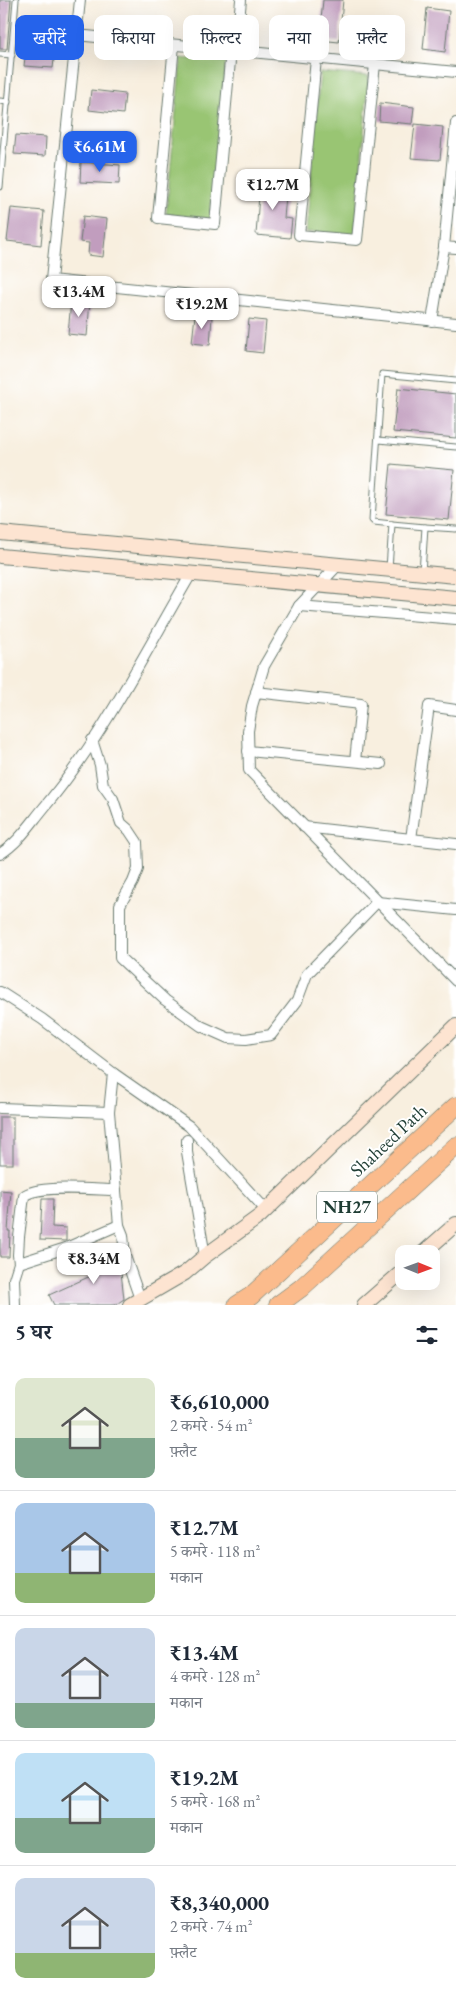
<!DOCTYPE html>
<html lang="hi">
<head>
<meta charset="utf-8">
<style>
  :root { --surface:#fff; --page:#f2f2f3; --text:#1f2937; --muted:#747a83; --line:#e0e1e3; --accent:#2563eb }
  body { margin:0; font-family:"EB Garamond","Noto Serif Devanagari",serif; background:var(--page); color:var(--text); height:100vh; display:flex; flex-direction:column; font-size:19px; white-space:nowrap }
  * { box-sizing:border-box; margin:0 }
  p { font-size:16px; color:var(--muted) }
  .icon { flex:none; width:28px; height:28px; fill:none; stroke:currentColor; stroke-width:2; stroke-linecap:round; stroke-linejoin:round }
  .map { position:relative; height:1305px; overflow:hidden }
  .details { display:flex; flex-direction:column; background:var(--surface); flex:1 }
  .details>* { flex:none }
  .hud { position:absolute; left:15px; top:15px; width:426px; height:45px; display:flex; gap:10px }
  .needle { width:32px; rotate:91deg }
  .controls { position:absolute; left:395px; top:1245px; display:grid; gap:10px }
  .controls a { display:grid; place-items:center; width:45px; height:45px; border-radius:10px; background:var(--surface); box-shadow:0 5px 20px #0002; font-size:25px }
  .price { position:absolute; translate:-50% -42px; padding:0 11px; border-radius:10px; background:#fff; color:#222; font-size:16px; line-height:32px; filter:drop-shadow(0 1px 2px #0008) }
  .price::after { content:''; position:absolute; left:50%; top:30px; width:15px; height:11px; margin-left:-8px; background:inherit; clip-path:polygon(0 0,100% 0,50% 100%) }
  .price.on { background:var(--accent); color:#fff }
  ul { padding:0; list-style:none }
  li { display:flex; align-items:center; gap:15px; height:125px; padding:0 15px }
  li+li { border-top:1px solid var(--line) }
  li span { display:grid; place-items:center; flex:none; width:140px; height:100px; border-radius:10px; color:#555 }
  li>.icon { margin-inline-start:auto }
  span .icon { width:60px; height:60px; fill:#fffc; stroke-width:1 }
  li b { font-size:21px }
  h2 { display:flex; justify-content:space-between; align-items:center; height:60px; padding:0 15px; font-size:21px }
  .tag { padding:0 18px; border-radius:10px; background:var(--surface); box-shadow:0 5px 20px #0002; font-size:18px; line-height:45px }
  .tag.on { background:var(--accent); color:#fff }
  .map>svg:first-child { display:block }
  .green { fill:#99c573; stroke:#5c8154 }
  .building { fill:#c19dbe }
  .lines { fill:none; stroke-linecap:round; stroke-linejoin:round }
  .lane-casing { stroke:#6b7b70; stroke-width:7 }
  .street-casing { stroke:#6b7b70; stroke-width:12 }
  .secondary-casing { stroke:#6b7b70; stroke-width:16 }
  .highway-casing { stroke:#6b7b70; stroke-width:19 }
  .lane { stroke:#fff; stroke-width:5 }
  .street { stroke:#fff; stroke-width:10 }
  .secondary { stroke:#fde4d1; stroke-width:14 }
  .highway { stroke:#fbbb8c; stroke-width:18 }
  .labels { text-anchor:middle; stroke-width:4; stroke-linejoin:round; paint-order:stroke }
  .shield { fill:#fff; stroke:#627771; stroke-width:1 }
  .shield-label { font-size:18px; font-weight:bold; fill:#1f3d34 }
  .street-label { font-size:19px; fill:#1f3d34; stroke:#fff }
</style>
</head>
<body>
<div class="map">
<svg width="456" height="1305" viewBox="0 0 456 1305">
  <rect width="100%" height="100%" fill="#fff"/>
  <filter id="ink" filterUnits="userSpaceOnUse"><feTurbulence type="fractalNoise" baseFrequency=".02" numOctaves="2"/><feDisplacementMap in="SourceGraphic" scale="10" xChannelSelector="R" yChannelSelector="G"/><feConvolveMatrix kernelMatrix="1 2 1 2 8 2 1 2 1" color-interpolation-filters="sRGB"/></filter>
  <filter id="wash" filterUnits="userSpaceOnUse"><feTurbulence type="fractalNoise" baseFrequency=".0096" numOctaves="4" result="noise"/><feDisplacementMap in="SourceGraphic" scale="20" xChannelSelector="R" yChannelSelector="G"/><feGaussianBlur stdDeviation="1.12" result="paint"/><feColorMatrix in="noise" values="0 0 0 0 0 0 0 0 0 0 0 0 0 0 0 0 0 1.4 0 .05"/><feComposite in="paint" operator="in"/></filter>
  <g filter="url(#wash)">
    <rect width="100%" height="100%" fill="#f8efdf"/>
    <g class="green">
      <path d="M181,58l45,4 -16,157 -44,-4z"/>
      <path d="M320,72l49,4 -14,159 -49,-3z"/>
    </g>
    <g id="blocks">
      <g class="building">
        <path d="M0,0h11l-4,49h-7z"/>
        <path d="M323,0h20l-4,42 -20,-2z"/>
        <path d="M427,8l22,3 -4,41 -22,-3z"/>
        <path d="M26,49l29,2 -2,17 -29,-2z"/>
        <path d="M91,90l34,4 -2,20 -34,-4z"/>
        <path d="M380,103l34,4 -2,17 -33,-3z"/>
        <path d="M415,124l28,3 -3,33 -29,-2z"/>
        <path d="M16,135l30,2 -1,19 -31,-2z"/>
        <path d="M81,162l39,3 -1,19 -39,-2z"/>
        <path d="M260,182l27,3 -3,33 8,1 -2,19 -34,-3z"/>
        <path d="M11,208l33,3 -3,34 -34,-4z"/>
        <path d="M83,216l24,3 -4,38 -15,-2 1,-12 -9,-1z"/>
        <path d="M71,301l19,1 -3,34 -19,-2z"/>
        <path d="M195,315l17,2 -2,28 -18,-2z"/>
        <path d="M249,319l17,2 -3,32 -17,-2z"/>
        <path d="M398,388l58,6v44l-63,-6z"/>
        <path d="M391,464l63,6 -5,50 -63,-6z"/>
        <rect x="0" y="1117" width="13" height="47"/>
        <path d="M0,1190l11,1 -3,40h2l-1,26h-9z"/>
        <path d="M42,1199h11l-1,28 14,1v13l-26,-1z"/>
        <path d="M94,1244l11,24 15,-5 4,36 -9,6h-61l-5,-10 46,-21 -11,-26z"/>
      </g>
    </g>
  </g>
  <g filter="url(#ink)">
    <use href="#blocks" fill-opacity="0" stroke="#6b7b70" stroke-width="1"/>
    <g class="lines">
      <g class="lane-casing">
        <g id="lane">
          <path d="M0,54l12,1"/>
          <path d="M0,101l8,1"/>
          <path d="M0,187l16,-187"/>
          <path d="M378,440l78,7"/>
          <path d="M392,524l33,3"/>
          <path d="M389,569l3,-45 -18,-2 -2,-2 10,-146 74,7"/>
          <path d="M422,573l3,-46 31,2"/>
        </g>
      </g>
      <g class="street-casing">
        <g id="street">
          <path d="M80,0l-29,280 405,43"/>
          <path d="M76,35l380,37"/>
          <path d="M174,45l-16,173 57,6 16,-174"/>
          <path d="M236,51l5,-51"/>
          <path d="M316,59l-17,176 58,5 18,-176"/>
          <path d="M456,123l-12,124 12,1"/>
          <path d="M432,321l12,-74"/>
          <path d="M338,565l-39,41 -35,60 -12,40 -4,25 1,39 207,211"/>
          <path d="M299,606l157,13"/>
          <path d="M256,692l105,12 -6,57"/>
          <path d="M92,740l8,25 3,20 10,14 8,24 8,7 8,12 1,27 -5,13 -13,23v53l45,42 36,26 27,12 18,1 25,-4 26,-34 10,-27 70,-72 79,8"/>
          <path d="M248,751l133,13"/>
          <path d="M304,827l152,17"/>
          <path d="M411,839l18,-133 27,4"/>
          <path d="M0,854c18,-11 29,-28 42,-44 60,-71 102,-156 149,-236"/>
          <path d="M0,992l42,27 71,54 76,53 77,84"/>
          <path d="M113,1073l-4,39 10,113 4,10 2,21 15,43"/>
          <path d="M0,1108l109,4"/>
          <path d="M187,1140v12l18,104"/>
          <path d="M19,1263l47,-15 53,-23"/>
          <path d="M15,1305l-1,-26 5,-16 -1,-8 1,-18 5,-41c13,-12 73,-6 92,-6"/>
        </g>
      </g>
      <g class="secondary-casing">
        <g id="secondary">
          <path d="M0,533l456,43"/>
          <path d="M0,556l456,42"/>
          <path d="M422,1254l34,-30"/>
          <path d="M130,1305l55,-32 20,-17 55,-40 196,-190"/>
          <path d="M364,1305l40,-35"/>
        </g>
      </g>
      <g class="highway-casing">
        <g id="highway">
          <path d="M237,1305l14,-9 205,-190"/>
          <path d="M278,1305l23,-17 155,-142"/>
        </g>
      </g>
      <use href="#lane" class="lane"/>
      <use href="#street" class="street"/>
      <use href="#secondary" class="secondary"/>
      <use href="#highway" class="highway"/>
    </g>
  </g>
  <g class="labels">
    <rect class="shield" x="317" y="1191.5" width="60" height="31" rx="4"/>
    <g class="shield-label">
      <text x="347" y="1213">NH27</text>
    </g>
    <g class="street-label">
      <text transform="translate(388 1140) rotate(-43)" y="7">Shaheed Path</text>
    </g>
  </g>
</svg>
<div class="controls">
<a><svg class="needle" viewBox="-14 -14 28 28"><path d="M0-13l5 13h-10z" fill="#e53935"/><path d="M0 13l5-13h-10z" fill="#747a83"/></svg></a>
</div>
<b class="price on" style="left:100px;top:173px">₹6.61M</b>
<b class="price" style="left:273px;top:211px">₹12.7M</b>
<b class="price" style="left:79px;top:318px">₹13.4M</b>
<b class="price" style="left:202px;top:330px">₹19.2M</b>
<b class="price" style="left:94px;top:1285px">₹8.34M</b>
<div class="hud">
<a class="tag on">खरीदें</a>
<a class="tag">किराया</a>
<a class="tag">फ़िल्टर</a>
<a class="tag">नया</a>
<a class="tag">फ़्लैट</a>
</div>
</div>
<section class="details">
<h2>5 घर<svg class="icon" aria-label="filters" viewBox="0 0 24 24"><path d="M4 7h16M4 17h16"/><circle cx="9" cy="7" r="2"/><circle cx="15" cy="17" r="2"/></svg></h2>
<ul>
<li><span style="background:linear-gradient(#dfe7d0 60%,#7fa58c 0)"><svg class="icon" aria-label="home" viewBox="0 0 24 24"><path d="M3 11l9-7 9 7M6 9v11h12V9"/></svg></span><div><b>₹6,610,000</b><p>2 कमरे · 54 m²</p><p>फ़्लैट</p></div></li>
<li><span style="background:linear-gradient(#a9c7e8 70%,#8fb573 0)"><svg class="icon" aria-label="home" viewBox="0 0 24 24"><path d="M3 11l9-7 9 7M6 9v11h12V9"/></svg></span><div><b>₹12.7M</b><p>5 कमरे · 118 m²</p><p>मकान</p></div></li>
<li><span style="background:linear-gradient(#c9d6e8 75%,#7fa58c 0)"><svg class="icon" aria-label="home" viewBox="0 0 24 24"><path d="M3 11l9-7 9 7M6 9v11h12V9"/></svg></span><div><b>₹13.4M</b><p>4 कमरे · 128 m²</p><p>मकान</p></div></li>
<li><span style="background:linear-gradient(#bfe0f5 65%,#7fa58c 0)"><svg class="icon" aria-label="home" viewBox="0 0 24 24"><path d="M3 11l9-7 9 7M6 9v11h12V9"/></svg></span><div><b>₹19.2M</b><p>5 कमरे · 168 m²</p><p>मकान</p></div></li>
<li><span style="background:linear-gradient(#c9d6e8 75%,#8fb573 0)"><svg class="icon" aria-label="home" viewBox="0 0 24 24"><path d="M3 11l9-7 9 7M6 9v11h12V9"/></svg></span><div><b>₹8,340,000</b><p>2 कमरे · 74 m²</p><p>फ़्लैट</p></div></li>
</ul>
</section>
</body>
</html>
